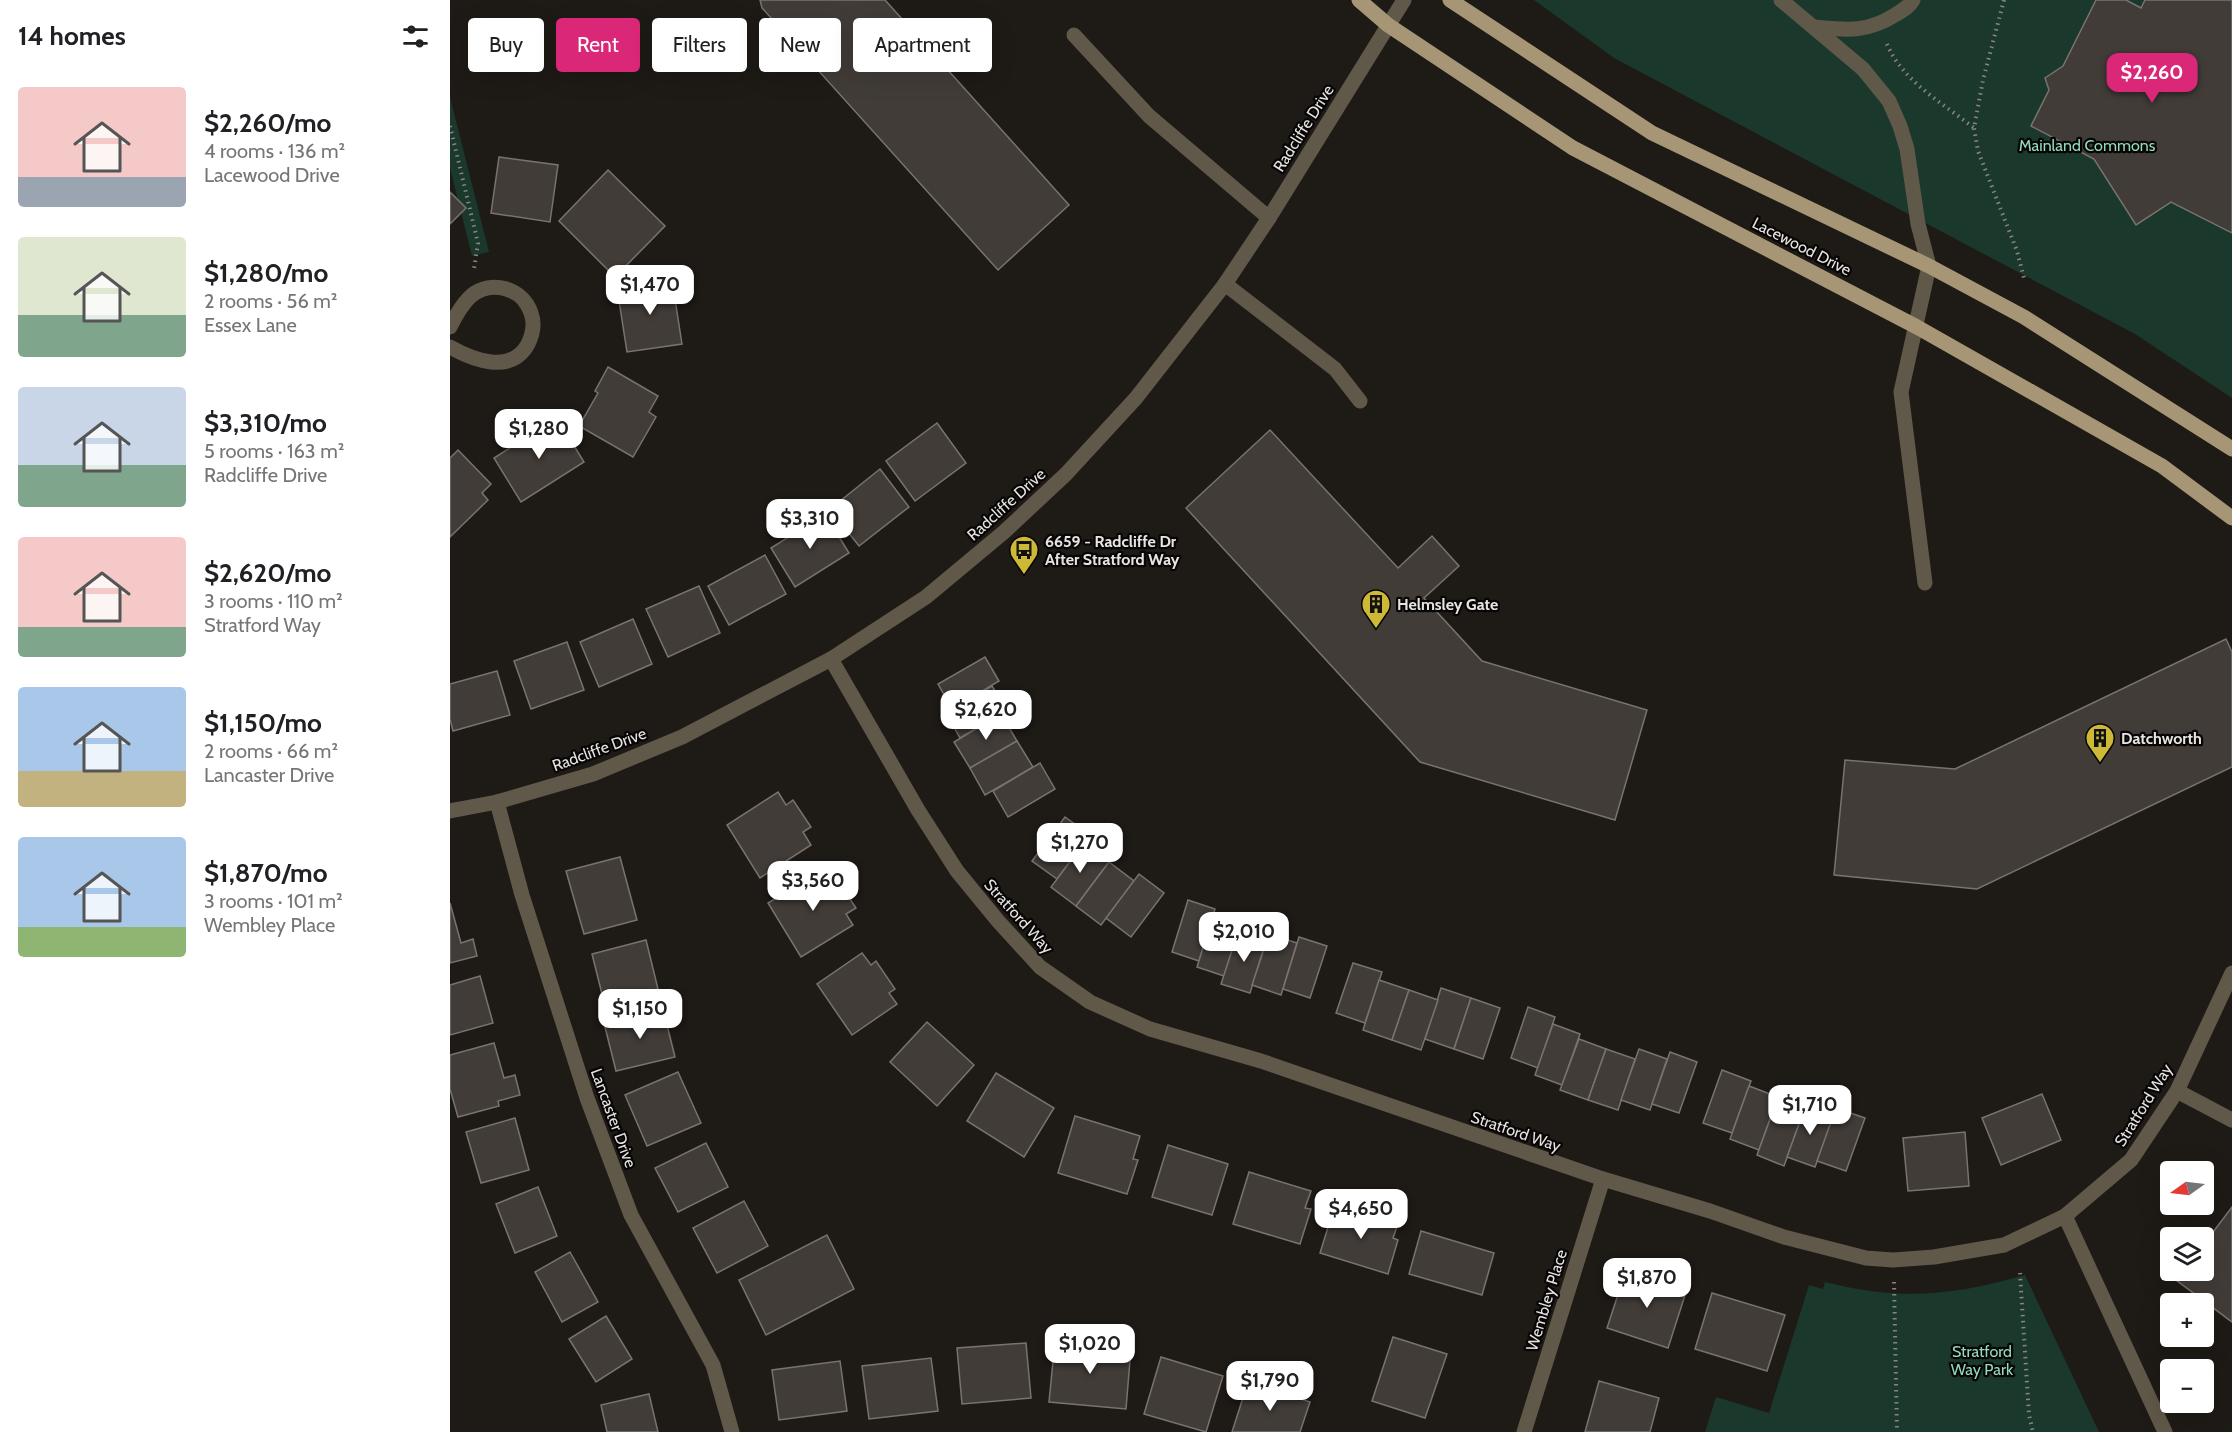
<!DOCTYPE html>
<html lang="en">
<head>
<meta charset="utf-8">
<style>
  :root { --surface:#fff; --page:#f6f6f6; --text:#202124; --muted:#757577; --accent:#db2777 }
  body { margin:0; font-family:Cabin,sans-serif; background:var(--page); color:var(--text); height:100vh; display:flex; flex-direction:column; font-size:22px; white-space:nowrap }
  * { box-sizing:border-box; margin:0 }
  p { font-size:20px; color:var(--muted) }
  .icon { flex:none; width:33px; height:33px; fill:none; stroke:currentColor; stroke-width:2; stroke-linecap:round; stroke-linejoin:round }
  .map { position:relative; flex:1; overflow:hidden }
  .sheet { display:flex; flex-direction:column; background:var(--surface); width:450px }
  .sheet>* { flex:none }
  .top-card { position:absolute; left:18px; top:18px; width:570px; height:54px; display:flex; gap:12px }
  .needle { width:39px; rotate:256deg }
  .controls { position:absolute; left:1710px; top:1161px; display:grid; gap:12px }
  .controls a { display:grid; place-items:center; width:54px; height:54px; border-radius:6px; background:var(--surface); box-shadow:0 6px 24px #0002; font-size:30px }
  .price { position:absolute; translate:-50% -51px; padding:0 14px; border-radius:12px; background:#fff; color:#222; font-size:20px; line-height:39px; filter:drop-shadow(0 2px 3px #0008) }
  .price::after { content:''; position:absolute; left:50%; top:36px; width:18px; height:14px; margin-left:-9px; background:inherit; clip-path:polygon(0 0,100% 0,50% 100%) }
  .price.current { background:var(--accent); color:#fff }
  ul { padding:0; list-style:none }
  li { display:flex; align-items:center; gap:18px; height:150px; padding:0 18px }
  li span { display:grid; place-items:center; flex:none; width:168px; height:120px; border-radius:6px; color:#555 }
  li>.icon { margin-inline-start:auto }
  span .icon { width:72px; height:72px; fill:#fffc; stroke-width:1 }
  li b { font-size:26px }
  h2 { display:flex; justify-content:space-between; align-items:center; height:72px; padding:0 18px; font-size:26px }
  .tag { padding:0 21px; border-radius:6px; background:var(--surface); box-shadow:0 6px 24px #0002; font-size:21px; line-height:54px }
  .tag.current { background:var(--accent); color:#fff }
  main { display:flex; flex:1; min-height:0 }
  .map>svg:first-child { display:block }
  .green { fill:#1b382c }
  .building { fill:#413c38; stroke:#79736f; stroke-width:1.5 }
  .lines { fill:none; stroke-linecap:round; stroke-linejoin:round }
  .path { stroke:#888581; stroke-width:4; stroke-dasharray:1.5 4.5; stroke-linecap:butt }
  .minor { stroke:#605848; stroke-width:15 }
  .major { stroke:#a79675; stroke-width:15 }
  .labels { text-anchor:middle; stroke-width:4.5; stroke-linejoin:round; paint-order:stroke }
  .street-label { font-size:16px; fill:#e7e4e1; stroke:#070505 }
  .park-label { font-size:16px; fill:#91dcba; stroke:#070505 }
  .poi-label { font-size:16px; font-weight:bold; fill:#e7e4e1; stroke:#070505; text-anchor:start }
</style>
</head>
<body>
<main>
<section class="sheet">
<h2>14 homes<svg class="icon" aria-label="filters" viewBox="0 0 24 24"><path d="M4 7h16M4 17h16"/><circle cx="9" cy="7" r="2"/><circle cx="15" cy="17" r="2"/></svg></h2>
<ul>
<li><span style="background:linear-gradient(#f6c9c9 75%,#9aa5b1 0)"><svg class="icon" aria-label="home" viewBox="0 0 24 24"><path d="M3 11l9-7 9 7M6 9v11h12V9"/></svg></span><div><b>$2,260/mo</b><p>4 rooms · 136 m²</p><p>Lacewood Drive</p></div></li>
<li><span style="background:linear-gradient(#dfe7d0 65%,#7fa58c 0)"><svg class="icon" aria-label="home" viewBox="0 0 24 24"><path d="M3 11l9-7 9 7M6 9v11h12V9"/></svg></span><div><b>$1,280/mo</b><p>2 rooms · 56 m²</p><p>Essex Lane</p></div></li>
<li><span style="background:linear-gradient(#c9d6e8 65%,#7fa58c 0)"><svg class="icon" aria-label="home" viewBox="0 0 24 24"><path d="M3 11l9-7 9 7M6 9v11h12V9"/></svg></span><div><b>$3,310/mo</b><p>5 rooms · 163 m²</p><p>Radcliffe Drive</p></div></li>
<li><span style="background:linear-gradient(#f6c9c9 75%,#7fa58c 0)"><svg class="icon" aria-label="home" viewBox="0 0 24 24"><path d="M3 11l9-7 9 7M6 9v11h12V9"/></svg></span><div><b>$2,620/mo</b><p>3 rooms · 110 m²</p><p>Stratford Way</p></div></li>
<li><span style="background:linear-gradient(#a9c7e8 70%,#c2b280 0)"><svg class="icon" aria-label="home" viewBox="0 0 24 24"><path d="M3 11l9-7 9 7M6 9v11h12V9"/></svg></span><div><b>$1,150/mo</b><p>2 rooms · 66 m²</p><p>Lancaster Drive</p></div></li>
<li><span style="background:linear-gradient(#a9c7e8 75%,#8fb573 0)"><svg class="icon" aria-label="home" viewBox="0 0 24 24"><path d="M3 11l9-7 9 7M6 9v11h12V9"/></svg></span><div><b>$1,870/mo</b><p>3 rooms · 101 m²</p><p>Wembley Place</p></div></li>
</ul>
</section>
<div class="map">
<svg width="1782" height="1432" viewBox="0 0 1782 1432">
  <rect width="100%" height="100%" fill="#1e1a16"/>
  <g class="green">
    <path d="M1084,0h698v398l-97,-64 -521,-276z"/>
    <path d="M0,97l39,155 -17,4 -22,-88z"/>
    <path d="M1575,1275l74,157h-394l11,-35 53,16 40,-128 14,4 2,-7c75,19 126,14 200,-7z"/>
  </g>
  <g class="building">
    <path d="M310,0h125l184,205 -71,65 -236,-262z"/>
    <path d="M1646,0h30l15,8 4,-8h87v233l-61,-31 -35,23 -42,-66 -63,-33 18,-36 -4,-12 18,-12z"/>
    <path d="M49,157l59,8 -8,57 -59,-9z"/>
    <path d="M158,170l57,56 -50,51 -56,-56z"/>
    <path d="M0,192l16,16 -16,16z"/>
    <path d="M222,280l10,64 -55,8 -10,-64z"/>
    <path d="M158,367l50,29 -9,16 7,5 -23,40 -54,-31 19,-33 -3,-2z"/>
    <path d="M107,418l27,44 -63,40 -27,-44z"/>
    <path d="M487,423l29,40 -51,38 -29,-40z"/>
    <path d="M820,430l128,138 34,-32 27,30 -35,32 58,63 165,49 -32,110 -195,-58 -234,-254z"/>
    <path d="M8,450l33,34 -9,9 6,7 -38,37v-79z"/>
    <path d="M430,469l29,38 -50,39 -29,-37z"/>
    <path d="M375,514l24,39 -54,34 -24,-39z"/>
    <path d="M315,555l21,39 -57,31 -21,-39z"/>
    <path d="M249,586l21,47 -52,24 -22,-48z"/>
    <path d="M183,619l19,45 -53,23 -19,-45z"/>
    <path d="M1776,639l6,13v115l-255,122 -143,-14 11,-115 110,9z"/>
    <path d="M117,642l17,48 -53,19 -17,-48z"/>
    <path d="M535,657l14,24 -47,28 -14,-25z"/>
    <path d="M47,671l13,44 -57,16 -3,-12v-35z"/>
    <path d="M542,686l15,24 -47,28 -14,-25z"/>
    <path d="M551,714l16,27 -47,27 -16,-26z"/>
    <path d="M567,741l16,26 -48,28 -15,-27z"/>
    <path d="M590,763l15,26 -47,28 -15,-26z"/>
    <path d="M328,792l8,13 7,-5 18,27 -8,5 8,13 -51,33 -33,-53z"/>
    <path d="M615,817l25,18 -33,44 -25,-18z"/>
    <path d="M634,843l25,19 -33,44 -25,-19z"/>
    <path d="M170,857l17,63 -53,14 -18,-63z"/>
    <path d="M659,862l25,19 -33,44 -25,-19z"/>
    <path d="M369,871l8,13 9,-6 20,30 -10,6 7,11 -52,32 -33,-54z"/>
    <path d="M689,874l25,19 -33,44 -25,-19z"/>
    <path d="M738,900l27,9 -16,52 -27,-9z"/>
    <path d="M0,903l11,40 12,-4 4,17 -27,7z"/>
    <path d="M763,916l28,9 -17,51 -27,-9z"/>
    <path d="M788,932l28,9 -16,52 -29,-9z"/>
    <path d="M819,934l28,9 -16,52 -29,-10z"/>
    <path d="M849,937l28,9 -17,52 -27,-9z"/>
    <path d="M196,940l12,49 -54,13 -12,-48z"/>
    <path d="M412,953l9,12 5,-4 19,28 -6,4 8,11 -45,31 -35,-51z"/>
    <path d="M903,963l29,9 -17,51 -29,-10z"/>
    <path d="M30,976l13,47 -43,12v-50z"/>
    <path d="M929,980l30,10 -17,50 -29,-10z"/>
    <path d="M991,988l30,10 -17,51 -29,-10z"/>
    <path d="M959,990l29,10 -17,50 -29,-10z"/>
    <path d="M1021,998l29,10 -17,51 -29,-10z"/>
    <path d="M1078,1007l27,10 -17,51 -27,-10z"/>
    <path d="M213,1009l12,48 -59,14 -12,-48z"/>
    <path d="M477,1022l47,43 -37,41 -47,-44z"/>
    <path d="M1103,1024l27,10 -18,51 -27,-10z"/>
    <path d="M1129,1039l27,10 -18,51 -28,-10z"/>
    <path d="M44,1043l10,35 11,-3 5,20 -22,6 1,5 -41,11 -8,-28v-34z"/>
    <path d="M1156,1049l29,10 -17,51 -30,-10z"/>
    <path d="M1189,1049l28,10 -17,51 -29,-10z"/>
    <path d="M1220,1052l27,10 -18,51 -27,-9z"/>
    <path d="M1272,1070l29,11 -19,52 -29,-10z"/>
    <path d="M228,1072l23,51 -54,23 -22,-51z"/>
    <path d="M546,1073l58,35 -30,49 -57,-36z"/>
    <path d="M1299,1086l29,11 -19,53 -29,-11z"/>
    <path d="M1592,1094l19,46 -60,25 -19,-47z"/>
    <path d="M1326,1103l27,10 -19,53 -27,-11z"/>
    <path d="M1356,1105l28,10 -19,52 -28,-10z"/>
    <path d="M1386,1108l29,10 -19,53 -29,-10z"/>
    <path d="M625,1116l65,20 -7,23 5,1 -11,34 -69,-21z"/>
    <path d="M65,1118l14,52 -48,13 -15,-51z"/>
    <path d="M1515,1132l4,54 -61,5 -5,-53z"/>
    <path d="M256,1143l22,44 -50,25 -23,-44z"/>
    <path d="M718,1145l60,19 -16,51 -60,-18z"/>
    <path d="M799,1172l62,19 -6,17 6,1 -11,35 -67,-20z"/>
    <path d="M88,1187l19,49 -42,17 -19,-49z"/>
    <path d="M294,1201l24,45 -51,27 -24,-45z"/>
    <path d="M885,1205l63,19 -5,14 5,2 -10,34 -68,-21z"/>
    <path d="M1782,1207v115l-56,-42 7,-10h21v-26z"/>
    <path d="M971,1231l73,22 -12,42 -73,-21z"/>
    <path d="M377,1235l27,54 -88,46 -27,-55z"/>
    <path d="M120,1252l28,50 -36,20 -27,-50z"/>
    <path d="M1176,1270l61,19 -19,59 -61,-20z"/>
    <path d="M1262,1293l73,22 -18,56 -72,-22z"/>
    <path d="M156,1316l26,43 -36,23 -27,-43z"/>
    <path d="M943,1337l54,17 -22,64 -53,-17z"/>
    <path d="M605,1341l76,7 -5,61 -77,-7z"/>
    <path d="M576,1343l5,55 -69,6 -5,-56z"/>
    <path d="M711,1357l62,19 -17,56 -62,-18z"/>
    <path d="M481,1358l7,53 -69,8 -7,-53z"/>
    <path d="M390,1361l7,50 -68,9 -7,-50z"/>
    <path d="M1149,1381l60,17 -9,34h-65z"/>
    <path d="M798,1382l62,20 -10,30h-68z"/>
    <path d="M199,1394l9,38h-51l-6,-27z"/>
  </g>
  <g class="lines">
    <g class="path">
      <path d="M1554,0l-21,80 -9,48 4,23 39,100 7,27"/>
      <path d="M1437,44c15,37 57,60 87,84"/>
      <path d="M0,126l28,117 -4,26"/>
      <path d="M1570,1273l9,142 4,17"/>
      <path d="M1444,1282l3,150"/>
    </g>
    <g class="minor">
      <path d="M1331,0l82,69 26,32 11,25 7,23 11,75 11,42 -28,126 24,191"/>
      <path d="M1364,27c33,3 52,6 81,-12 8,-5 14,-8 18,-15"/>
      <path d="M624,35l75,81 120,102"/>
      <path d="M775,284l110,85 25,32"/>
      <path d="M0,327c5,-10 12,-23 21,-31 20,-17 52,-8 60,17 4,11 2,21 -3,31 -17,31 -55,16 -78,3"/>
      <path d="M381,659l87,151 39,61 41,50 42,46 50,35 60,27 111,32 342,118 107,32 74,26 82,21 27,2 41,-3 70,-12 61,-29 66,-56 46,-69 55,-118"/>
      <path d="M47,802l25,93 65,203 44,117 82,150 19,67"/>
      <path d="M0,811l47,-9 96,-28 89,-37 149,-78 95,-62 78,-65 62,-58 70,-76 89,-114 44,-66 135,-218"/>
      <path d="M1727,1091l55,29"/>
      <path d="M1615,1216l100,216"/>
      <path d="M1074,1432l79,-253"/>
    </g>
    <g class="major">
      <path d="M909,0l29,25 185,123 344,179 245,139 70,52"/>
      <path d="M1000,0l202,133 277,133 95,51 208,132"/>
    </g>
  </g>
  <defs>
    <g id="bus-pin" transform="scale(1.5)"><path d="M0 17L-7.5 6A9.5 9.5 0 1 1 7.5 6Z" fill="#ceb837" stroke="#070505"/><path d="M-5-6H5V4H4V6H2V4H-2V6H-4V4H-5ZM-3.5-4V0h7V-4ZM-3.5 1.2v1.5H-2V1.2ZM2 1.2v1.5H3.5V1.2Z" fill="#111"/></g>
    <g id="building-pin" transform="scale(1.5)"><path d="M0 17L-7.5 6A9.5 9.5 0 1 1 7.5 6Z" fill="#ceb837" stroke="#070505"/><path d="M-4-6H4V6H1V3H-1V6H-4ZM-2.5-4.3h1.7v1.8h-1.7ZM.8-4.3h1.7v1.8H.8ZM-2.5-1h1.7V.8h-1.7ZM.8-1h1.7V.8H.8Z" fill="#111"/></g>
  </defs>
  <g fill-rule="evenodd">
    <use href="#bus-pin" x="574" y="550"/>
    <use href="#building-pin" x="926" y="604"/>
    <use href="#building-pin" x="1650" y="738"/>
  </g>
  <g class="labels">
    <g class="street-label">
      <text transform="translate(853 128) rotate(-58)" y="6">Radcliffe Drive</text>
      <text transform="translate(1352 246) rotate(27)" y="6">Lacewood Drive</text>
      <text transform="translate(556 504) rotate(-42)" y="6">Radcliffe Drive</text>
      <text transform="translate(149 749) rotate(-20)" y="6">Radcliffe Drive</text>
      <text transform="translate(569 916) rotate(48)" y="6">Stratford Way</text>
      <text transform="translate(1693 1105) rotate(-58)" y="6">Stratford Way</text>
      <text transform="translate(164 1118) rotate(70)" y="6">Lancaster Drive</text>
      <text transform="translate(1066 1131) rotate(19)" y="6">Stratford Way</text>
      <text transform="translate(1096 1300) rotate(-73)" y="6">Wembley Place</text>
    </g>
    <g class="park-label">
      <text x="1637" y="151">Mainland Commons</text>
      <text x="1532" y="1357">Stratford<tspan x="1532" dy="18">Way Park</tspan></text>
    </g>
    <g class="poi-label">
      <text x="595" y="547">6659 - Radcliffe Dr<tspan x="595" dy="18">After Stratford Way</tspan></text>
      <text x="947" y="610">Helmsley Gate</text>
      <text x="1671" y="744">Datchworth</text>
    </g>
  </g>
</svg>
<div class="controls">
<a><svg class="needle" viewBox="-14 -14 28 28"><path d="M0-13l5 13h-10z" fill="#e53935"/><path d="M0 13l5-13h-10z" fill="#757577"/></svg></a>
<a><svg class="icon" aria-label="layers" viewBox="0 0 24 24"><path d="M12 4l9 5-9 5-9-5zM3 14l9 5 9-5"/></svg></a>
<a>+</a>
<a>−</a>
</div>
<b class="price current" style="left:1702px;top:104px">$2,260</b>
<b class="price" style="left:200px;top:316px">$1,470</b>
<b class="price" style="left:89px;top:460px">$1,280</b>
<b class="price" style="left:360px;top:550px">$3,310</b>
<b class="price" style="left:536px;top:741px">$2,620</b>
<b class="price" style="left:630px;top:874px">$1,270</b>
<b class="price" style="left:363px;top:912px">$3,560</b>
<b class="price" style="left:794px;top:963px">$2,010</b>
<b class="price" style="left:190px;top:1040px">$1,150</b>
<b class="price" style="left:1360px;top:1136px">$1,710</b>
<b class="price" style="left:911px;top:1240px">$4,650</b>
<b class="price" style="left:1197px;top:1309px">$1,870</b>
<b class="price" style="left:640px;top:1375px">$1,020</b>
<b class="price" style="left:820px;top:1412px">$1,790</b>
<div class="top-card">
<a class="tag">Buy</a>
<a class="tag current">Rent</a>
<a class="tag">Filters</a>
<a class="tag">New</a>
<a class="tag">Apartment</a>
</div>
</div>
</main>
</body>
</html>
